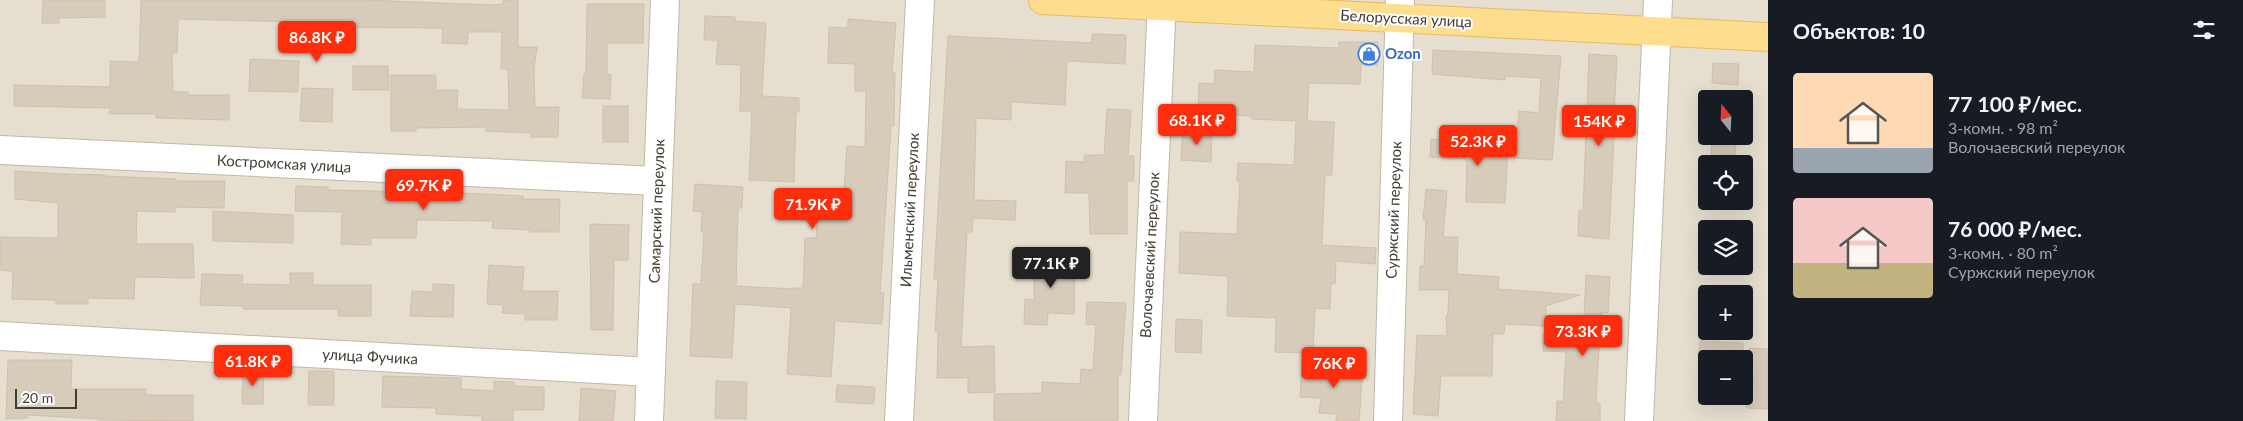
<!DOCTYPE html>
<html lang="ru">
<head>
<meta charset="utf-8">
<style>
  :root { --surface:#171b24; --page:#242831; --text:#f1f3f6; --muted:#9ea1a6; --accent:#ff2d0c }
  body { margin:0; font-family:Lato,sans-serif; background:var(--page); color:var(--text); height:100vh; display:flex; flex-direction:column; font-size:19px; white-space:nowrap }
  * { box-sizing:border-box; margin:0 }
  p { font-size:16px; color:var(--muted) }
  .icon { flex:none; width:28px; height:28px; fill:none; stroke:currentColor; stroke-width:2; stroke-linecap:round; stroke-linejoin:round }
  .map { position:relative; flex:1; overflow:hidden }
  .side { display:flex; flex-direction:column; background:var(--surface); width:475px }
  .side>* { flex:none }
  .needle { width:32px; rotate:342deg }
  .controls { position:absolute; left:1698px; top:90px; display:grid; gap:10px }
  .controls a { display:grid; place-items:center; width:55px; height:55px; border-radius:5px; background:var(--surface); box-shadow:0 5px 20px #0002; font-size:25px }
  .scale { position:absolute; left:15px; bottom:12px; width:62px; box-sizing:border-box; padding-left:5px; border:2px solid #443d33; border-top:0; font-size:14px; line-height:18px; white-space:nowrap; color:#443d33; -webkit-text-stroke:4px #fff; paint-order:stroke }
  .price { position:absolute; translate:-50% -42px; padding:0 11px; border-radius:5px; background:var(--accent); color:#fff; font-size:16px; line-height:32px; filter:drop-shadow(0 1px 2px #0008) }
  .price::after { content:''; position:absolute; left:50%; top:30px; width:15px; height:11px; margin-left:-8px; background:inherit; clip-path:polygon(0 0,100% 0,50% 100%) }
  .price.selected { background:#222; color:#fff }
  ul { padding:0; list-style:none }
  li { display:flex; align-items:center; gap:15px; height:125px; padding:0 25px }
  li span { display:grid; place-items:center; flex:none; width:140px; height:100px; border-radius:5px; color:#555 }
  li>.icon { margin-inline-start:auto }
  span .icon { width:60px; height:60px; fill:#fffc; stroke-width:1 }
  li b { font-size:21px }
  h2 { display:flex; justify-content:space-between; align-items:center; height:60px; padding:0 25px; font-size:21px }
  main { display:flex; flex:1; min-height:0 }
  .map>svg:first-child { display:block }
  .residential { fill:#e6dfd0; fill-rule:evenodd }
  .building { fill:#d7cbba; stroke:#cfc0ab }
  .lines { fill:none; stroke-linecap:round; stroke-linejoin:round }
  .minor-casing { stroke:#c0b7a8; stroke-width:30 }
  .major-casing { stroke:#e7bb5b; stroke-width:30 }
  .minor { stroke:#fff; stroke-width:28 }
  .major { stroke:#ffdd8e; stroke-width:28 }
  .labels { text-anchor:middle; stroke-width:4; stroke-linejoin:round; paint-order:stroke }
  .street-label { font-size:15px; fill:#443d33; stroke:#fff }
  .shop-label { font-size:15px; font-weight:bold; fill:#366cbe; stroke:#fff; text-anchor:start }
</style>
</head>
<body>
<main>
<div class="map">
<svg width="1768" height="421" viewBox="0 0 1768 421">
  <rect width="100%" height="100%" fill="#f2ede2"/>
  <path class="residential" d="M0,0h1768v421h-1768zM1706,99h38v37h-38zM1706,164h38v37h-38zM1706,229h38v37h-38zM1706,294h38v37h-38zM1706,359h38v37h-38z"/>
  <g class="building">
    <path d="M43,0h62v17l-46,1v5h-17z"/>
    <path d="M141,0h227l122,5 13,-1v-4h15v47h19l-3,22 1,38h24l-1,30h-27v-4l-45,-2v-4l-70,1v3h-25v-56h45v15h22l-1,19 52,1 -1,-41h-7l1,-37h-34l-1,12 -25,-1 1,-15 -109,-1v9l-18,-1v-10h-17v-3l-121,-3 -1,34h-5l1,39h15v3h41v25l-73,-2v-4h-47l1,-6 -96,-2v-21l96,2v-26l29,1z"/>
    <path d="M587,4h57l-1,39h-36v31l4,1 -1,24 -28,-1 2,-25h2z"/>
    <path d="M705,16l30,1v4l31,2 -4,73 37,2v14h-3l-2,70 -45,-2 3,-69h-12l1,-46 -25,-1 2,-24h-14z"/>
    <path d="M848,19l48,4 -4,50h3l-1,53h-3l-11,167h4l-2,31 -47,-3 -4,56 -44,-3 4,-66 -56,-4 -3,54 -42,-2 3,-72h8l3,-52h-3l1,-20 -9,-1 2,-27 48,3 -1,20 -4,2 -2,77 58,3v-1h9l2,-50h11l4,-48 24,2 3,-46 18,1 1,-56h-11v-27l-27,-1 1,-36 19,1z"/>
    <path d="M1092,34l34,1 -1,29 -58,-3 -2,44 -54,-3v18l-35,-2 -2,82 42,1 -1,19 -42,-2 -1,14h-5l-6,115 33,-1 1,46 -27,1v-15h-31l1,-46h-3l3,-53h-4l14,-243 144,7z"/>
    <path d="M1339,42h39l-1,23h-16l-1,19 -51,-1 -2,38 27,1 -2,53h-7l-3,70 54,3 -1,16 -39,-3 -1,23h-4l-1,25 -15,-1 -2,45 -38,-1 1,-34 -49,-2 1,-40 -49,-3 1,-41 57,2 3,-53h-3l1,-18 56,2 2,-44 -44,-2v-3l-54,-2 1,-31 15,1 1,-14 39,2 1,-27 84,3z"/>
    <path d="M1433,50l128,6 -9,104 -38,-2 5,-47 20,2 2,-35 -36,-2v4l-73,-6z"/>
    <path d="M1589,54l28,2 -3,61h3l-1,20h-2l-5,102 -31,-3 1,-26 4,1z"/>
    <path d="M250,59l49,2 -1,31 -49,-1z"/>
    <path d="M1713,63l26,1 -1,21 -26,-2z"/>
    <path d="M353,66h35l1,24h-36z"/>
    <path d="M302,88l31,1 -1,33 -32,-1z"/>
    <rect x="603" y="106" width="25" height="36"/>
    <path d="M1107,109l24,1 -3,46h6v25h-7v53h-37l-1,-41h-24l1,-32 18,1v-7h20z"/>
    <path d="M1183,130l29,2 -1,30 -30,-2z"/>
    <path d="M1712,136h24l-1,21 -24,-1z"/>
    <path d="M1431,139l77,5 -3,59 -39,-1 1,-43 -37,-2z"/>
    <path d="M15,171l48,3 42,1v1l71,3v2h49l-1,27 -49,-1v5l-38,-1 -1,33h57l1,34 -59,-1 -1,22 -46,-1v6h-32v-4l-44,-1 1,-28 -13,-1v-33l58,1v-35l-43,-4z"/>
    <path d="M296,186l32,1v3l137,3 58,3v3h37l-1,33h-29v-2l-38,-2 1,-7 -76,-1 -1,18h-45v7l-30,-1 1,-32 -47,-1z"/>
    <path d="M1426,189l21,2 -4,46h15l-1,37 42,3 -1,12 82,6 -34,11 -1,20 -40,-2 -1,10h-11l-1,42h-51l-3,40 -25,-2 4,-79 30,1 -1,-20 2,-3 1,-23h-30l1,-24h4l2,-46h-3z"/>
    <path d="M213,211l80,4v28l-80,-2z"/>
    <path d="M590,224l39,1 -1,35h-14l-1,70h-22z"/>
    <path d="M1034,257h41l-1,57 -26,-1 -1,12 -23,-1 1,-25 9,1z"/>
    <path d="M489,265l35,2 -2,24h36l-1,29h-32v-6l-23,-1 1,-8 -16,-1z"/>
    <path d="M290,273h23v12h58v31h-33v-7h-95v-3l-43,-1 2,-31 41,1 -1,9 48,1z"/>
    <path d="M1586,275l24,2 -2,36 -6,-1 -4,51 -2,40h4v18h-44l1,-20 6,1 3,-50 -23,-1v-16l40,2z"/>
    <path d="M433,284l21,1 -1,32 -43,-1 2,-25 21,1z"/>
    <path d="M1087,302l39,1 -5,72h-3v46h-124v-27l48,-1v-11l38,2 1,-15 12,1 3,-45 -10,-1z"/>
    <path d="M1176,319l26,1 -1,33 -26,-1z"/>
    <path d="M1700,341l43,2v16h-45z"/>
    <path d="M1749,348l19,1v60l-22,-1z"/>
    <path d="M8,360h64l-1,29h75v6h47v26l-95,-1v-1l-70,-4v3l-22,1z"/>
    <path d="M1302,364l61,3 -4,54h-23l1,-7 -18,-1 2,-15 -21,-1z"/>
    <path d="M243,370h21l-1,34h-21z"/>
    <path d="M309,371h25v34h-26z"/>
    <path d="M383,376l78,2v11l33,2v-10l20,1v4l30,1v23h-31v11h-31v-5l-46,-2v-6l-54,-1z"/>
    <path d="M716,381l31,1 -1,37 -31,-1z"/>
    <path d="M837,385l38,2 -1,17 -38,-2z"/>
    <path d="M581,388l35,3 -3,30h-34z"/>
  </g>
  <g class="lines">
    <g class="minor-casing">
      <g id="minor">
        <path d="M0,150l658,31"/>
        <path d="M0,336l651,36"/>
        <path d="M649,421l16,-421"/>
        <path d="M899,421l21,-421"/>
        <path d="M1143,421l19,-421"/>
        <path d="M1388,421l12,-421"/>
        <path d="M1639,421l19,-421"/>
      </g>
    </g>
    <g class="major-casing">
      <path id="major" d="M1043,0l725,37"/>
    </g>
    <use href="#minor" class="minor"/>
    <use href="#major" class="major"/>
  </g>
  <defs>
    <g id="shop-ring" transform="scale(1.125)"><circle r="9.5" fill="#fff" stroke="#3f7fe0" stroke-width="1.5"/><path d="M-5-2.5h2.3a2.7 3.5 0 0 1 5.4 0H5L5.5 6h-11ZM-1.5-2.5h3a1.5 2.3 0 0 0-3 0Z" fill="#3f7fe0"/></g>
  </defs>
  <g fill-rule="evenodd">
    <use href="#shop-ring" x="1369" y="54"/>
  </g>
  <g class="labels">
    <g class="street-label">
      <text transform="translate(1406 19) rotate(3)" y="5">Белорусская улица</text>
      <text transform="translate(284 164) rotate(3)" y="5">Костромская улица</text>
      <text transform="translate(910 210) rotate(-87)" y="5">Ильменский переулок</text>
      <text transform="translate(1394 210) rotate(-88)" y="5">Суржский переулок</text>
      <text transform="translate(657 211) rotate(-88)" y="5">Самарский переулок</text>
      <text transform="translate(1150 255) rotate(-87)" y="5">Волочаевский переулок</text>
      <text transform="translate(370 357) rotate(3)" y="5">улица Фучика</text>
    </g>
    <g class="shop-label">
      <text x="1385" y="59">Ozon</text>
    </g>
  </g>
</svg>
<div class="controls">
<a><svg class="needle" viewBox="-14 -14 28 28"><path d="M0-13l5 13h-10z" fill="#e53935"/><path d="M0 13l5-13h-10z" fill="#9ea1a6"/></svg></a>
<a><svg class="icon" aria-label="locate" viewBox="0 0 24 24"><circle cx="12" cy="12" r="6"/><path d="M12 2v4M12 18v4M2 12h4M18 12h4"/></svg></a>
<a><svg class="icon" aria-label="layers" viewBox="0 0 24 24"><path d="M12 4l9 5-9 5-9-5zM3 14l9 5 9-5"/></svg></a>
<a>+</a>
<a>−</a>
</div>
<div class="scale">20 m</div>
<b class="price" style="left:317px;top:63px">86.8K ₽</b>
<b class="price" style="left:1197px;top:146px">68.1K ₽</b>
<b class="price" style="left:1599px;top:147px">154K ₽</b>
<b class="price" style="left:1478px;top:167px">52.3K ₽</b>
<b class="price" style="left:424px;top:211px">69.7K ₽</b>
<b class="price" style="left:813px;top:230px">71.9K ₽</b>
<b class="price selected" style="left:1051px;top:289px">77.1K ₽</b>
<b class="price" style="left:1583px;top:357px">73.3K ₽</b>
<b class="price" style="left:253px;top:387px">61.8K ₽</b>
<b class="price" style="left:1334px;top:389px">76K ₽</b>
</div>
<section class="side">
<h2>Объектов: 10<svg class="icon" aria-label="filters" viewBox="0 0 24 24"><path d="M4 7h16M4 17h16"/><circle cx="9" cy="7" r="2"/><circle cx="15" cy="17" r="2"/></svg></h2>
<ul>
<li><span style="background:linear-gradient(#ffd9b3 75%,#9aa5b1 0)"><svg class="icon" aria-label="home" viewBox="0 0 24 24"><path d="M3 11l9-7 9 7M6 9v11h12V9"/></svg></span><div><b>77 100 ₽/мес.</b><p>3-комн. · 98 m²</p><p>Волочаевский переулок</p></div></li>
<li><span style="background:linear-gradient(#f6c9c9 65%,#c2b280 0)"><svg class="icon" aria-label="home" viewBox="0 0 24 24"><path d="M3 11l9-7 9 7M6 9v11h12V9"/></svg></span><div><b>76 000 ₽/мес.</b><p>3-комн. · 80 m²</p><p>Суржский переулок</p></div></li>
</ul>
</section>
</main>
</body>
</html>
